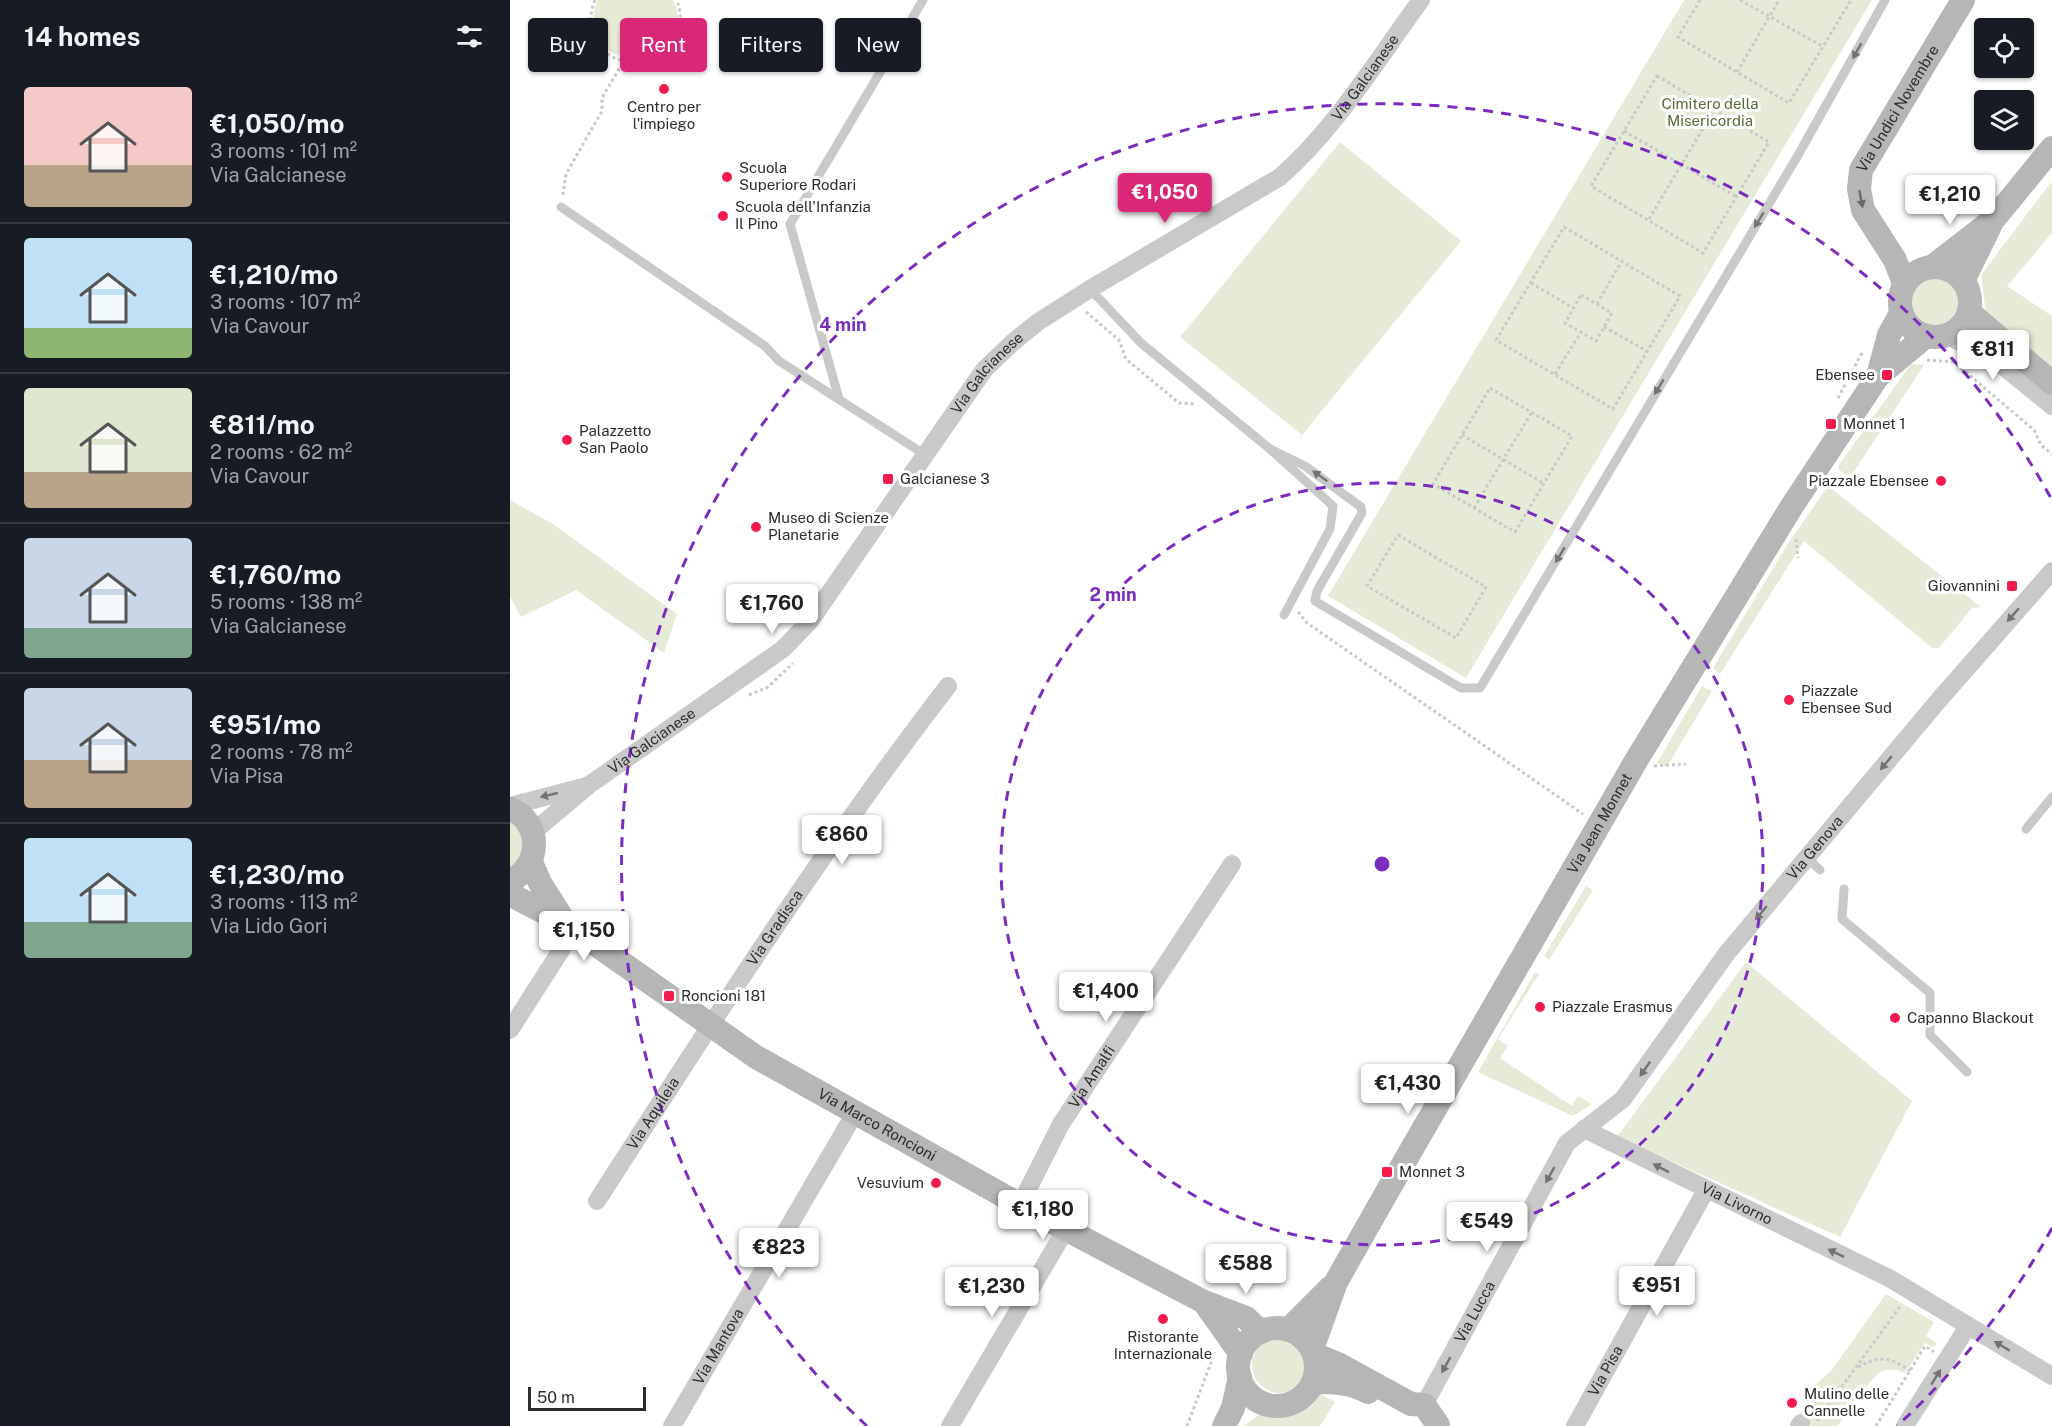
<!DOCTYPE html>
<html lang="en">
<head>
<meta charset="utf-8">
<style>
  :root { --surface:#171b24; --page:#20242c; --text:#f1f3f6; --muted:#9ea1a6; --line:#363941; --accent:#db2777 }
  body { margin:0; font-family:"Public Sans",sans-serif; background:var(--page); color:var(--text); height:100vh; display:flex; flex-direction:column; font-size:22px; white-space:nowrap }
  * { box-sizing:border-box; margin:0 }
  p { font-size:20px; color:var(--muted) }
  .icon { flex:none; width:33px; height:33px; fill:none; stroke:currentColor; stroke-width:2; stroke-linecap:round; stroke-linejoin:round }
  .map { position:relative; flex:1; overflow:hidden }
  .sheet { display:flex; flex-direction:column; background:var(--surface); width:510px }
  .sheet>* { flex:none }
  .guide { position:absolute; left:18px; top:18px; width:570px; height:54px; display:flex; gap:12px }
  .tools { position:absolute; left:1464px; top:18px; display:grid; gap:12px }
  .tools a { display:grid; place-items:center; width:60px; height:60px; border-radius:6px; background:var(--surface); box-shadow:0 2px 4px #0004; font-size:30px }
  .scale { position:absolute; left:18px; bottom:15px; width:118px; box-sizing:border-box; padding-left:6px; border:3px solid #2c2c2c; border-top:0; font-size:16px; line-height:21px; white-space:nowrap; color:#2c2c2c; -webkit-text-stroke:4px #fff; paint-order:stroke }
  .price { position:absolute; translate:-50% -51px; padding:0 14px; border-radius:6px; background:#fff; color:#222; font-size:20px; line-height:39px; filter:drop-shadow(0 2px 3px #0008) }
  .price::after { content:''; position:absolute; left:50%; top:36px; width:18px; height:14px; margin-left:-9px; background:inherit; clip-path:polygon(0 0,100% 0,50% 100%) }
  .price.current { background:var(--accent); color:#fff }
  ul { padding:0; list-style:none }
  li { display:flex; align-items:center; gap:18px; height:150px; padding:0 24px }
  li+li { border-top:2px solid var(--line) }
  li span { display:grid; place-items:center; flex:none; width:168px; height:120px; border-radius:6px; color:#555 }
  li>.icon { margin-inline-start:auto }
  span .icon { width:72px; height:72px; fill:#fffc; stroke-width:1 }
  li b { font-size:26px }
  h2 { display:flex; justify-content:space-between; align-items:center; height:72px; padding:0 24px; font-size:26px }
  .pill { padding:0 21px; border-radius:6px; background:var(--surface); box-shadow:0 2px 4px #0004; font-size:21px; line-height:54px }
  .pill.current { background:var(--accent); color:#fff }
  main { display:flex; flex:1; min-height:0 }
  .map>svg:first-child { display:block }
  .green { fill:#e5ebd7 }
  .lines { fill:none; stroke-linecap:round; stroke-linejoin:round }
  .path { stroke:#c9c9c9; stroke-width:3; stroke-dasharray:3 3; stroke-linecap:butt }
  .lane { stroke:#c9c9c9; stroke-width:9 }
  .street { stroke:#c9c9c9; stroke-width:18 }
  .secondary { stroke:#b6b6b6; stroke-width:24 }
  .oneway { fill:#737373 }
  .oneway2 { fill:#6a6a6a }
  .ring { fill:none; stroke:#7b2cbf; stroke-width:3; stroke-dasharray:10 8 }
  .poi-dot { fill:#f51c4d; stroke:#fff; stroke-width:2 }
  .labels { text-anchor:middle; stroke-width:6; stroke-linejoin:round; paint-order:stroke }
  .street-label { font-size:15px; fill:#2c2c2c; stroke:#fff }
  .park-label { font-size:15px; fill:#576b36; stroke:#fff }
  .poi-label { font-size:15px; fill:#2c2c2c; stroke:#fff; text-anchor:start }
  .centre { fill:#7b2cbf; stroke:#fff; stroke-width:3 }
  .ring-label { font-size:18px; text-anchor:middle; font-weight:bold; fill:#7b2cbf; stroke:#fff; stroke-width:6; stroke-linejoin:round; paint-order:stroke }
</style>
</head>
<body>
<main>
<section class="sheet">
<h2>14 homes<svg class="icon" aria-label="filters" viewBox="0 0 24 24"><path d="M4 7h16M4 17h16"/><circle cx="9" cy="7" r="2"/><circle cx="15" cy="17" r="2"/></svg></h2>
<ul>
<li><span style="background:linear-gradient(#f6c9c9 65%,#b9a48a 0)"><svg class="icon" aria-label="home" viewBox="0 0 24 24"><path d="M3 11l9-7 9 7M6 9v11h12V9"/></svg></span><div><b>€1,050/mo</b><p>3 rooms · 101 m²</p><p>Via Galcianese</p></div></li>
<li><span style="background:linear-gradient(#bfe0f5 75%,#8fb573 0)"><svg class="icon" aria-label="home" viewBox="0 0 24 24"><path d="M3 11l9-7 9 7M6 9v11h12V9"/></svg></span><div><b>€1,210/mo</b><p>3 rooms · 107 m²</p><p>Via Cavour</p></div></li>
<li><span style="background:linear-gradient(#dfe7d0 70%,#b9a48a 0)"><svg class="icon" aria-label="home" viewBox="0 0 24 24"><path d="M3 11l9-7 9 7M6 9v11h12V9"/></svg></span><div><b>€811/mo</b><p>2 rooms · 62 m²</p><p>Via Cavour</p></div></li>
<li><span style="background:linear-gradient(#c9d6e8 75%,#7fa58c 0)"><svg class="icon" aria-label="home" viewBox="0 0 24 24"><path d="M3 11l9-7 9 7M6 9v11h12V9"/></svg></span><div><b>€1,760/mo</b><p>5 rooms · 138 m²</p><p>Via Galcianese</p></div></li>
<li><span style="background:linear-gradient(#c9d6e8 60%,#b9a48a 0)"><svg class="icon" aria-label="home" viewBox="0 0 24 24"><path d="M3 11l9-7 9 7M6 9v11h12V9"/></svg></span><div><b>€951/mo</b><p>2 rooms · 78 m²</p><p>Via Pisa</p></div></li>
<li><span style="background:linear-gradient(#bfe0f5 70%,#7fa58c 0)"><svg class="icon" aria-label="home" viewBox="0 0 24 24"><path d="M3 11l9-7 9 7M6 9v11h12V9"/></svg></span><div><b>€1,230/mo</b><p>3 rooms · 113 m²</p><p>Via Lido Gori</p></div></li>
</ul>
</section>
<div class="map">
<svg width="1542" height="1426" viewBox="0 0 1542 1426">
  <rect width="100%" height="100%" fill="#fff"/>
  <g class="green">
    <path d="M88,0h75c34,76 -108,79 -75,0z"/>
    <path d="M1174,0h188l-406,678 -138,-82z"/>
    <path d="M830,142l121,99 -159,194 -122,-98z"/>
    <path d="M1542,181v52l-45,53 45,30v55l-66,-57 -5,-39z"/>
    <circle cx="1424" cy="301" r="24"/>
    <path d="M1401,364l13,1 -71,108 -6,2 -8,-5v-5z"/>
    <path d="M1318,486l153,121 -9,1 -33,40h-7l-128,-107 -84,133 -7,-6 74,-123z"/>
    <path d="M0,500l43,24 124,90 -13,39 -88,-63 -55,27 -11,-20z"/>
    <path d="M1192,686l10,5 -45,76 -10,-4z"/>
    <path d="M0,822c20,14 14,33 0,48z"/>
    <path d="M1076,886l7,4 -44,70 -5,-4z"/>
    <path d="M1236,962l166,139 -72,136 -223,-100z"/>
    <path d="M1025,972l4,2 -41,65 10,7 -8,12 72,48 6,-10 14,8 -19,12 -95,-44z"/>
    <path d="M1376,1294l48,28 -8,14 11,7 -3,5 -9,-5 -20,30c-18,-8 -28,-2 -38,14l-3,-2 -26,41h-37l12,-20 -8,-12 26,-23z"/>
    <circle cx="770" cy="1365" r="28"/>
    <path d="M806,1392l19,10 -15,24h-76l19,-15 32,-4z"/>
  </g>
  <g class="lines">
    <g class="path">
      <path d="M85,0c-31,79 109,87 82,0"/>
      <path d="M1190,0l-22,37 111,66 62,-103"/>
      <path d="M1230,0l82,46"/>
      <path d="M1227,72l42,-72"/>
      <path d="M1147,76l112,66 -66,111 -112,-67z"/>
      <path d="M1114,131l113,66"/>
      <path d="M53,195l3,-21 36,-63v-13l21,-36"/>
      <path d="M1139,219l65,-109"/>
      <path d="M1054,227l116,69 -67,113 -117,-69z"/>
      <path d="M1021,283l42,25"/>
      <path d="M1071,295l31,18 -16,28 -31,-18z"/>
      <path d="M1087,304l24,-42"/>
      <path d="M576,312l33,28 7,19 53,44 17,1"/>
      <path d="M1094,327l43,24"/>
      <path d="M1417,360l27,2 80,68 7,15 11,9"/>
      <path d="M1045,374l26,-42"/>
      <path d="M980,388l82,48 -57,96 -82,-48z"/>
      <path d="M1328,398l25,-47"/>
      <path d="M952,435l81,48"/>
      <path d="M964,508l58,-96"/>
      <path d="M888,535l88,52 -30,51 -89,-52z"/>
      <path d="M1286,539l2,19"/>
      <path d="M788,612l9,11 276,191"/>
      <path d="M239,695l19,-8 25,-24"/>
      <path d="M1144,766l32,-2"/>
      <path d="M1348,1367c21,-12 33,-10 52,4"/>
      <path d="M1307,1421l84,-116"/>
      <path d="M677,1426l28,-74"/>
      <path d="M1366,1426l49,-80 9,6"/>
    </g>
    <g class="lane">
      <path d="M51,207l204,139 14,15 145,93"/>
      <path d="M580,289l51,54 129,106 63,57 -3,23 -46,86"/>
      <path d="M329,399l-49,-175 133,-224"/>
      <path d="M760,449l35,17 56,41 1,6 -45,78 -2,10 146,87h19l317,-531 88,-157"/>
      <path d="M1516,829l26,-32"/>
      <path d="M1297,858l13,12"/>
      <path d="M1334,889l-2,30 88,74v42l37,37"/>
    </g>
    <g class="street">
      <path d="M1436,336l42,18 64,52"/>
      <path d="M0,806l77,-20"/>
      <path id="s1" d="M23,832l56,-47 194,-136 27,-28 174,-251 28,-27 26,-21 52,-33 190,-112c56,-49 97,-117 141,-177"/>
      <path d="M0,1030l64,-100"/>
      <path id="s2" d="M1074,1129l305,149 163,98"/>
      <path id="s3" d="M87,1201c111,-173 225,-352 351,-515"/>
      <path id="s4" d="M510,1205l41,-81 171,-260"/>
      <path id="s5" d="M914,1405l143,-262 56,-44 104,-146 211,-252 114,-130"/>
      <path id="s6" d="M162,1426l183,-313"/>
      <path d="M440,1426l116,-197"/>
      <path id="s7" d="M1065,1426l131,-236"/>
      <path d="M1289,1426l2,-3"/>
      <path d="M1395,1426l63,-100"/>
    </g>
    <g class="secondary">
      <circle cx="1425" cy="302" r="35"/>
      <path d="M1422,267l62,-48 58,-71"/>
      <path d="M1453,281l27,-55"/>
      <path id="s8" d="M1394,283l-9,-23 -32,-50 -4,-21 2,-19 102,-170"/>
      <path d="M1459,312l83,71"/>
      <path d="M1368,376l48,-40"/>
      <path d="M0,809c33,13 31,58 0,72"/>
      <path d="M21,862l9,21 24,38"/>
      <path id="s9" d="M0,891l7,7 48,25 191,134 264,148 184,97 42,16 15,14"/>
      <path d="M694,1302l37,52"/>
      <circle cx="767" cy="1367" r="39"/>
      <path d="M778,1330l42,-42"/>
      <path id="s10" d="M802,1349l24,-67 51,-90 250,-433 155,-253 86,-130 11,-41 12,-22"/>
      <path d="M804,1354l24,10 73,40 13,1 14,20"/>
      <path d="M803,1382c20,0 38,0 55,10"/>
      <path d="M714,1426l9,-18 7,-31"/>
    </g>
  </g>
  <defs><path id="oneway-solid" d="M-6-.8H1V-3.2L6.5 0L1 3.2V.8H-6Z" transform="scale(1.5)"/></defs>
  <g class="oneway">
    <use href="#oneway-solid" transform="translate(1347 51) rotate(119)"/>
    <use href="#oneway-solid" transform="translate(1249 220) rotate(121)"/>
    <use href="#oneway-solid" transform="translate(1149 387) rotate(121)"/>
    <use href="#oneway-solid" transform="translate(810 476) rotate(-145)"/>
    <use href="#oneway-solid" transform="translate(1050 555) rotate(121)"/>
    <use href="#oneway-solid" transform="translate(1503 615) rotate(131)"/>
    <use href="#oneway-solid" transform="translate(1376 763) rotate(130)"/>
    <use href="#oneway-solid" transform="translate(39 795) rotate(167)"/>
    <use href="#oneway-solid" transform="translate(1251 913) rotate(130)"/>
    <use href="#oneway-solid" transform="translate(1135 1069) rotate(125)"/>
    <use href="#oneway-solid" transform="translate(1151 1168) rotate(-153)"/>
    <use href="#oneway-solid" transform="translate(1040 1175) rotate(119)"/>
    <use href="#oneway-solid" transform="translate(1326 1253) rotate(-154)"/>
    <use href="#oneway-solid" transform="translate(1492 1346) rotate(-149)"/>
    <use href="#oneway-solid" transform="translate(936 1365) rotate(119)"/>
    <use href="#oneway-solid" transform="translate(1426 1377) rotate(-58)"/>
  </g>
  <use class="oneway2" href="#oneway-solid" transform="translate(1351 199) rotate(79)"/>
  <g class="ring">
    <circle cx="872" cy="864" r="381"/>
    <path d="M1542 1228A762 762 0 0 1 1387 1426M357 1426A762 762 0 1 1 1542 500"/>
  </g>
  <g class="poi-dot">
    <circle cx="154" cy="89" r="6"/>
    <circle cx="217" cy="177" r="6"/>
    <circle cx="213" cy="216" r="6"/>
    <rect x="1371" y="369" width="12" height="12" rx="3"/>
    <rect x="1315" y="418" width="12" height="12" rx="3"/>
    <circle cx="57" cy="440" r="6"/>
    <rect x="372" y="473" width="12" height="12" rx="3"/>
    <circle cx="1431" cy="481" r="6"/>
    <circle cx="246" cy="527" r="6"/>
    <rect x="1496" y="580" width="12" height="12" rx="3"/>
    <circle cx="1279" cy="700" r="6"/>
    <rect x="153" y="990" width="12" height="12" rx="3"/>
    <circle cx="1030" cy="1007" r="6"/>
    <circle cx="1385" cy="1018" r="6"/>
    <rect x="871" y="1166" width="12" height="12" rx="3"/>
    <circle cx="426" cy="1183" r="6"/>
    <circle cx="653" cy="1319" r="6"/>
    <circle cx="1282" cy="1403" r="6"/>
  </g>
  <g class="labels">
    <g class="street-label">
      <text dy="5" stroke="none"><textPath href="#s1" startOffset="1140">Via Galcianese</textPath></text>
      <text dy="5" stroke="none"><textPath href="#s8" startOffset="196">Via Undici Novembre</textPath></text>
      <text dy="5" stroke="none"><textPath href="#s1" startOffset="654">Via Galcianese</textPath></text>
      <text dy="5" stroke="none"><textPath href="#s1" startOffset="150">Via Galcianese</textPath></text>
      <text dy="5" stroke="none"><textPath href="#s10" startOffset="600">Via Jean Monnet</textPath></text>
      <text dy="5" stroke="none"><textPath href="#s5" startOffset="686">Via Genova</textPath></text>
      <text dy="5" stroke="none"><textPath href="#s3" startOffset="326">Via Gradisca</textPath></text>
      <text dy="5" stroke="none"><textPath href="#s4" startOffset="147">Via Amalfi</textPath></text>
      <text dy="5" stroke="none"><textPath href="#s3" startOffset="104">Via Aquileia</textPath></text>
      <text dy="5" stroke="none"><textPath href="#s9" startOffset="436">Via Marco Roncioni</textPath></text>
      <text dy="5" stroke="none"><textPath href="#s2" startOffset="170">Via Livorno</textPath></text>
      <text dy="5" stroke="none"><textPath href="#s5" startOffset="106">Via Lucca</textPath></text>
      <text dy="5" stroke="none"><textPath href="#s6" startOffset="92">Via Mantova</textPath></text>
      <text dy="5" stroke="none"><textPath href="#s7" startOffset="63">Via Pisa</textPath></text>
    </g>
    <g class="park-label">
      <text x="1200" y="109">Cimitero della<tspan x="1200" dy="17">Misericordia</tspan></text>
    </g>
    <g class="poi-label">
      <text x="154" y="112" text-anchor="middle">Centro per<tspan x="154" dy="17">l'impiego</tspan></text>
      <text x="229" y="173">Scuola<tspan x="229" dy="17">Superiore Rodari</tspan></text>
      <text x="225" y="212">Scuola dell'Infanzia<tspan x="225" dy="17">Il Pino</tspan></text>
      <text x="1365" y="380" text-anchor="end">Ebensee</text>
      <text x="1333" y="429">Monnet 1</text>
      <text x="69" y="436">Palazzetto<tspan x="69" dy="17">San Paolo</tspan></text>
      <text x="390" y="484">Galcianese 3</text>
      <text x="1419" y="486" text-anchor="end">Piazzale Ebensee</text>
      <text x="258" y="523">Museo di Scienze<tspan x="258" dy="17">Planetarie</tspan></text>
      <text x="1490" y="591" text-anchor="end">Giovannini</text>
      <text x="1291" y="696">Piazzale<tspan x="1291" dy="17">Ebensee Sud</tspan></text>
      <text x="171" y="1001">Roncioni 181</text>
      <text x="1042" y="1012">Piazzale Erasmus</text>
      <text x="1397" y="1023">Capanno Blackout</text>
      <text x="889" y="1177">Monnet 3</text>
      <text x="414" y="1188" text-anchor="end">Vesuvium</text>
      <text x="653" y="1342" text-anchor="middle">Ristorante<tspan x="653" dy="17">Internazionale</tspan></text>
      <text x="1294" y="1399">Mulino delle<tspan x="1294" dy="17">Cannelle</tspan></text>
    </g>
  </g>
  <circle cx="872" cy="864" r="9" class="centre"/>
  <g class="ring-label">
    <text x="333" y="331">4 min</text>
    <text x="603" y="601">2 min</text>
  </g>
</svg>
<div class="tools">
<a><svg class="icon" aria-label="locate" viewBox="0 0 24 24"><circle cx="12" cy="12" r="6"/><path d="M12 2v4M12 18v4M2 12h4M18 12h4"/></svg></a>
<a><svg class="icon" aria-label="layers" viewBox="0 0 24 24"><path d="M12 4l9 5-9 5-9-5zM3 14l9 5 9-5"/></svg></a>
</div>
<div class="scale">50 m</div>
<b class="price current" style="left:655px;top:224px">€1,050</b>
<b class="price" style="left:1440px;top:226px">€1,210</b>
<b class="price" style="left:1483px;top:381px">€811</b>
<b class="price" style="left:262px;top:635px">€1,760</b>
<b class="price" style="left:332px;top:866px">€860</b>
<b class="price" style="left:74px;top:962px">€1,150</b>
<b class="price" style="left:596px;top:1023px">€1,400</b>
<b class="price" style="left:898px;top:1115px">€1,430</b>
<b class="price" style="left:533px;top:1241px">€1,180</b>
<b class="price" style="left:977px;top:1253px">€549</b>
<b class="price" style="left:269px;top:1279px">€823</b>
<b class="price" style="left:736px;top:1295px">€588</b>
<b class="price" style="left:1147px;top:1317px">€951</b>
<b class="price" style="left:482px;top:1318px">€1,230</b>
<div class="guide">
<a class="pill">Buy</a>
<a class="pill current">Rent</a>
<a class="pill">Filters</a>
<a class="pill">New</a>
</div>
</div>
</main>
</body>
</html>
